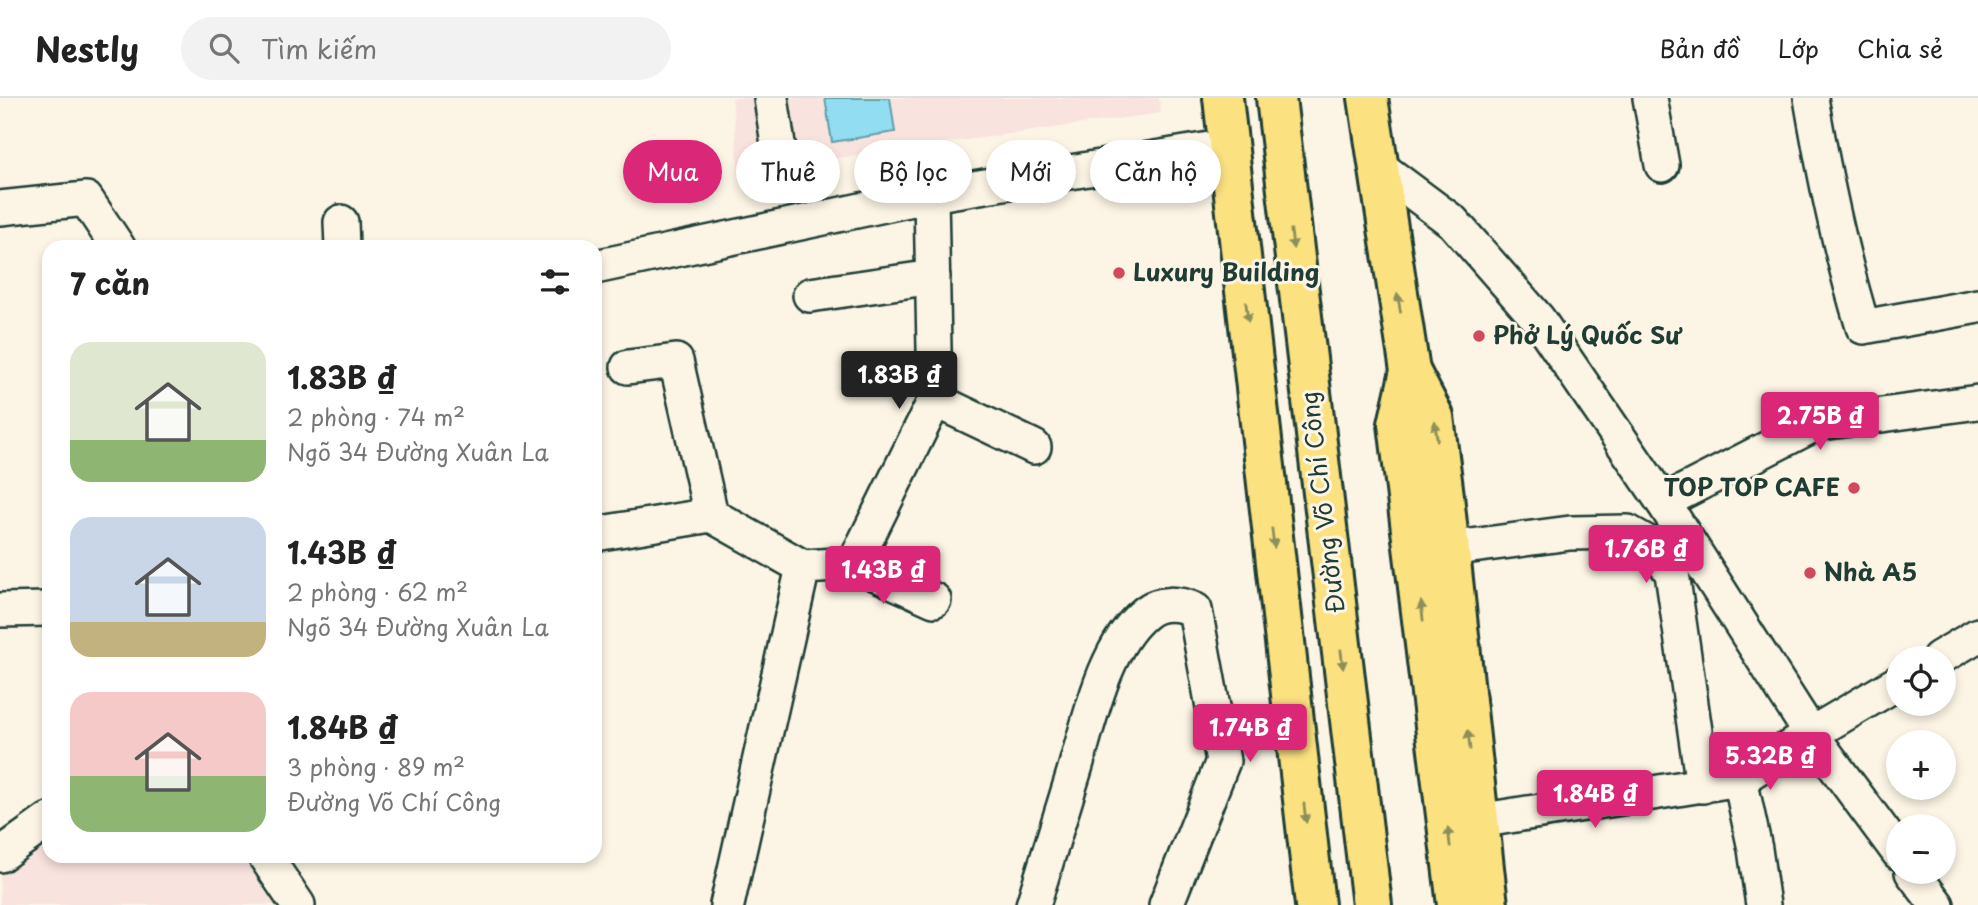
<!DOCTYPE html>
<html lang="vi">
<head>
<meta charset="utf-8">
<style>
  :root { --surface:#fff; --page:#f2f2f2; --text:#222; --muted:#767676; --line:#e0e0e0; --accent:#db2777 }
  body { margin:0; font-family:"Playpen Sans",sans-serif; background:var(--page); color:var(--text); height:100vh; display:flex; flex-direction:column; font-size:26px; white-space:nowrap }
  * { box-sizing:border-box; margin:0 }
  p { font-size:23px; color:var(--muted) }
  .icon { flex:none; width:38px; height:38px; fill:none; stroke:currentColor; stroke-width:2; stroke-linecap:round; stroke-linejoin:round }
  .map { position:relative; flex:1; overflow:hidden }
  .drawer { position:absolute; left:42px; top:142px; width:560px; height:623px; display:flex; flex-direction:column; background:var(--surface); border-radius:21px; box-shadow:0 4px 10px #0003 }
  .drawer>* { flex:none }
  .top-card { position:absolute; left:623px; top:42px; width:665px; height:63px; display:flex; gap:14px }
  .fabs { position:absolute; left:1886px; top:548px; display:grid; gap:14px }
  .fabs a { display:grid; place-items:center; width:70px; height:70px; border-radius:50%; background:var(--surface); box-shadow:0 4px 10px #0003; font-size:35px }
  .price { position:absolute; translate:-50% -60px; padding:0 16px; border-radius:7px; background:var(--accent); color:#fff; font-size:23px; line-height:46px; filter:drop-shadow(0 2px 4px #0008) }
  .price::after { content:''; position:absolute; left:50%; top:42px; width:21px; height:16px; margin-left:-10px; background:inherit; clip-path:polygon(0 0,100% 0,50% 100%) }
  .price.current { background:#222; color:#fff }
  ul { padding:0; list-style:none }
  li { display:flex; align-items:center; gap:21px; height:175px; padding:0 28px }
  li span { display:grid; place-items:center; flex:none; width:196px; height:140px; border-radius:21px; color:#555 }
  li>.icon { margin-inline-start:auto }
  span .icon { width:84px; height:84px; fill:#fffc; stroke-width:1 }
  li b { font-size:30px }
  h2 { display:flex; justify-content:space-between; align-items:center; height:84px; padding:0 28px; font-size:30px }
  .tag { padding:0 24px; border-radius:32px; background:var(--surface); box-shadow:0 4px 10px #0003; font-size:24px; line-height:63px }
  .tag.current { background:var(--accent); color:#fff }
  header { display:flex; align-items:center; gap:42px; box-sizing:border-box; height:98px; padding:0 35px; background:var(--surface); border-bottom:2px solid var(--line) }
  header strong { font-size:33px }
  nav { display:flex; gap:38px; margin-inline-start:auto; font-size:24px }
  .search { width:490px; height:63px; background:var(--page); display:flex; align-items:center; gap:18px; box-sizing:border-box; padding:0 24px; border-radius:38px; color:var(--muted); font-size:26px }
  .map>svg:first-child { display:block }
  .built { fill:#f9e3df }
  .water { fill:#92ddf2; stroke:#649da6; stroke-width:2 }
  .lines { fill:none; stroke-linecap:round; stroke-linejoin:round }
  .minor-casing { stroke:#1f3d34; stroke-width:38 }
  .major-casing { stroke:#1f3d34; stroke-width:44 }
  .highway-casing { stroke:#1f3d34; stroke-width:44 }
  .minor { stroke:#fcf5e5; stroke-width:33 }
  .major { stroke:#fbe180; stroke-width:38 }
  .highway { stroke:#fbe180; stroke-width:38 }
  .oneway { fill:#8d8f5a }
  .poi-dot { fill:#d1495b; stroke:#fcf5e5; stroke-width:2.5 }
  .labels { text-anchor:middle; stroke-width:6; stroke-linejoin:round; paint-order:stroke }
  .poi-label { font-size:24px; font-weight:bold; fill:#1f3d34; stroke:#fcf5e5; text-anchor:start }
  .street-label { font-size:24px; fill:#1f3d34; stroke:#fcf5e5 }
</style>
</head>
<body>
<header>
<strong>Nestly</strong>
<div class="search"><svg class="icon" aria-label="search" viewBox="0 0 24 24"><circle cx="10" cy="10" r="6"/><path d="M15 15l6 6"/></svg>Tìm kiếm</div>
<nav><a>Bản đồ</a><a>Lớp</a><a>Chia sẻ</a></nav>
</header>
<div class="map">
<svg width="1978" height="807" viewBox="0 0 1978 807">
  <rect width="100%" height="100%" fill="#fcf5e5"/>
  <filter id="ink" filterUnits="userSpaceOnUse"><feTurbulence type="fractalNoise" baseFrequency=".0143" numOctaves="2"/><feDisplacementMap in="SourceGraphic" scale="14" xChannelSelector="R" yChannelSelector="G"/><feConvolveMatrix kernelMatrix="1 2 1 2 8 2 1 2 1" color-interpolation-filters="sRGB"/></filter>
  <g filter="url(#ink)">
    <g class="built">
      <path d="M732,0h427l2,15 -422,59z"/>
      <path d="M49,735v23h197l34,49h-280v-38z"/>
    </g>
    <path class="water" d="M825,0h65l5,34 -63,10z"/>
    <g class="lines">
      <g class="minor-casing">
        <g id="minor">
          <path d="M771,0l11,72"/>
          <path d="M1650,0l12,67"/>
          <path d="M1811,0c13,77 29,154 52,229l115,-21"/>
          <path d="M1378,68l75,56 85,97 125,183 148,232 88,119"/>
          <path d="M0,110l86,-9 32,48"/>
          <path d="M341,124l1,25"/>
          <path d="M595,169l336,-72"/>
          <path d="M810,197l123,-18"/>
          <path d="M628,269l48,-6 35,154 92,52"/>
          <path d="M935,302l99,47"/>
          <path d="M1663,404l152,-78 163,-22"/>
          <path d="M595,436l116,-19"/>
          <path d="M1449,451l121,-16 58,-1 25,14 19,27 31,213"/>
          <path d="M854,466l80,36"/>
          <path d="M0,512l49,-1"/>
          <path d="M1939,560l39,-23"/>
          <path d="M1740,681l15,70 8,56"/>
          <path d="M1478,723l262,-42 71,-45 88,-52"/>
          <path d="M0,757l49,-35"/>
          <path d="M265,758l33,49"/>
          <path d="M1912,774l25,33"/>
          <path d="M727,807l76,-338 51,-3 81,-164 -4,-205 297,-49"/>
          <path d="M1033,807c14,-44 27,-89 41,-133 15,-49 30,-126 71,-159 14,-12 35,-10 50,-3l28,151 -57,144"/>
        </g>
      </g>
      <g class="major-casing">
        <g id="major">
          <path d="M1223,0l92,807"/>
          <path d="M1410,273l24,46 10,79 44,409"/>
        </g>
      </g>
      <g class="highway-casing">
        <g id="highway">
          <path d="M1276,0l96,807"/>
          <path d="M1368,0l42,273 -12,53 59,481"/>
        </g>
      </g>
      <use href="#minor" class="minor"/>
      <use href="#major" class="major"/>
      <use href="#highway" class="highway"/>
    </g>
    <defs><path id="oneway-solid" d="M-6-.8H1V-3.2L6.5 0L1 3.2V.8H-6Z" transform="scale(1.75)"/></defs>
    <g class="oneway">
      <use href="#oneway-solid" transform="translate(1292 141) rotate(83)"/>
      <use href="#oneway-solid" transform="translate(1399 205) rotate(-99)"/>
      <use href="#oneway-solid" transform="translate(1247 214) rotate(83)"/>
      <use href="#oneway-solid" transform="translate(1436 333) rotate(-98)"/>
      <use href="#oneway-solid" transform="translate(1273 440) rotate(83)"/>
      <use href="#oneway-solid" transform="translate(1422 513) rotate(-97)"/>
      <use href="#oneway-solid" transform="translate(1342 561) rotate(83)"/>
      <use href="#oneway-solid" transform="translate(1469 642) rotate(-96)"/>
      <use href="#oneway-solid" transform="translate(1305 715) rotate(83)"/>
      <use href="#oneway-solid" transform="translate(1449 739) rotate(-97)"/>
    </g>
  </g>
  <g class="poi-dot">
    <circle cx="1119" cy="175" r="7"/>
    <circle cx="1479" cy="238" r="7"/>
    <circle cx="1854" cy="390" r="7"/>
    <circle cx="1810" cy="475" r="7"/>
  </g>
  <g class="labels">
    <g class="poi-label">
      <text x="1133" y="183">Luxury Building</text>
      <text x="1493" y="246">Phở Lý Quốc Sư</text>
      <text x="1840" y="398" text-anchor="end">TOP TOP CAFE</text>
      <text x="1824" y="483">Nhà A5</text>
    </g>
    <g class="street-label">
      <text transform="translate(1323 404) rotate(-97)" y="8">Đường Võ Chí Công</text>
    </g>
  </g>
</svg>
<div class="fabs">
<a><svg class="icon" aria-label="locate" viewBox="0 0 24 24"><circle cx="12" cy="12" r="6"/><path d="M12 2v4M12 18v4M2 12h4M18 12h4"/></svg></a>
<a>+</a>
<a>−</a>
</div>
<b class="price current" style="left:899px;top:313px">1.83B ₫</b>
<b class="price" style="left:1820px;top:354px">2.75B ₫</b>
<b class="price" style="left:1646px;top:487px">1.76B ₫</b>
<b class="price" style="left:883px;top:508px">1.43B ₫</b>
<b class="price" style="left:1250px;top:666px">1.74B ₫</b>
<b class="price" style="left:1770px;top:694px">5.32B ₫</b>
<b class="price" style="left:1595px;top:732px">1.84B ₫</b>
<div class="top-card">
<a class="tag current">Mua</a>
<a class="tag">Thuê</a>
<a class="tag">Bộ lọc</a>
<a class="tag">Mới</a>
<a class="tag">Căn hộ</a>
</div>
<section class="drawer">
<h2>7 căn<svg class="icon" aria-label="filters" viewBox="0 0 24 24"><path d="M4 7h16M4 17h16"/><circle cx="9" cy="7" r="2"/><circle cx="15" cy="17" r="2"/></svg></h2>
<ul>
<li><span style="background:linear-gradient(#dfe7d0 70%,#8fb573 0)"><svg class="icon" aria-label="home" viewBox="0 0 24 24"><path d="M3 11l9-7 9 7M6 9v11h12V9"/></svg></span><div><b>1.83B ₫</b><p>2 phòng · 74 m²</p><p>Ngõ 34 Đường Xuân La</p></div></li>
<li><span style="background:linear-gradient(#c9d6e8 75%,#c2b280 0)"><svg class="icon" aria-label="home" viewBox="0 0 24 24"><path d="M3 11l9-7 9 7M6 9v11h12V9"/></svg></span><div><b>1.43B ₫</b><p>2 phòng · 62 m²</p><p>Ngõ 34 Đường Xuân La</p></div></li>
<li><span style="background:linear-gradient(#f6c9c9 60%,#8fb573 0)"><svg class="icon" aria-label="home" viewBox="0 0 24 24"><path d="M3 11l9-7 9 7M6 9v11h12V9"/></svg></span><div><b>1.84B ₫</b><p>3 phòng · 89 m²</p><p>Đường Võ Chí Công</p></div></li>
</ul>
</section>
</div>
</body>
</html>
